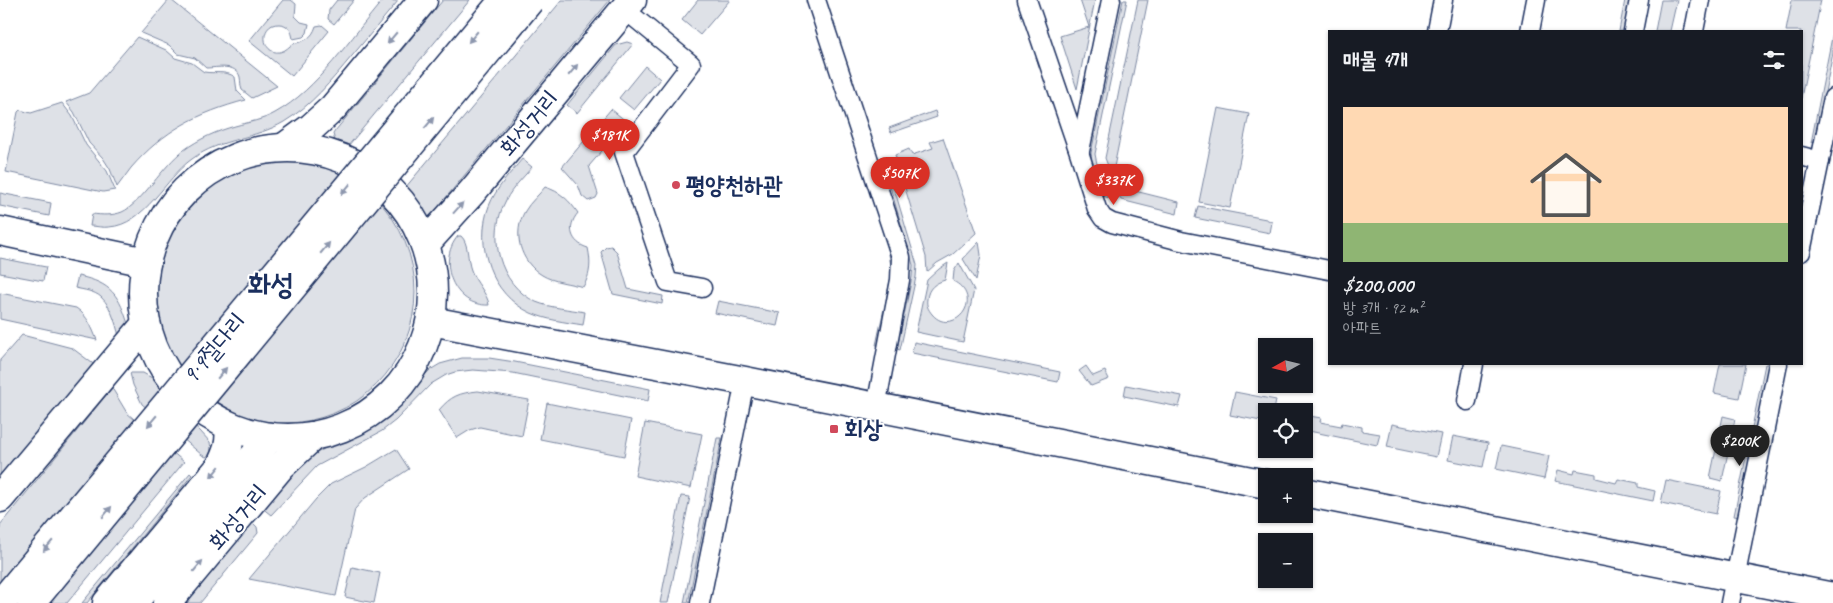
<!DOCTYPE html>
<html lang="ko">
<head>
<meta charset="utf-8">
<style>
  :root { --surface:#171b24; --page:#20242c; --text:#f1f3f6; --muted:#9ea1a6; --accent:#d93025 }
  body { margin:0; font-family:Caveat,"Poor Story",sans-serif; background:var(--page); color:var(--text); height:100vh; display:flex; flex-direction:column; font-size:19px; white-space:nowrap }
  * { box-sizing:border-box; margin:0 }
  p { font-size:16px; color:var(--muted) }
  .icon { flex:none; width:28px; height:28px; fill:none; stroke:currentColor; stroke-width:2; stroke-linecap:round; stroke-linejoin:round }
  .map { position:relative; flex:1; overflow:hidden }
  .side { position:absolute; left:1328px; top:30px; width:475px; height:335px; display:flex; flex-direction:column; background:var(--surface); border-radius:0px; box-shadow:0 1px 4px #0004 }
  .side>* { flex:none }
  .needle { width:32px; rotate:262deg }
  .tools { position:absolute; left:1258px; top:338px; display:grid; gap:10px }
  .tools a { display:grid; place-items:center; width:55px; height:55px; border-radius:0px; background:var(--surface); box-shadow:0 1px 4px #0004; font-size:25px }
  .price { position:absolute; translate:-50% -42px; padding:0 11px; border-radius:18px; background:var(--accent); color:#fff; font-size:16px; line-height:32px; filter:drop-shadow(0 1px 2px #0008) }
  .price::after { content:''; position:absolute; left:50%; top:30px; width:15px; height:11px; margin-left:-8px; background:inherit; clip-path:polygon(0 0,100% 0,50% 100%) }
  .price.selected { background:#222; color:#fff }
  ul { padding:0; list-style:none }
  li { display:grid; align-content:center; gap:10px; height:265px; padding:0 15px }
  li span { display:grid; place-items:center; height:155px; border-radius:0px; color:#555 }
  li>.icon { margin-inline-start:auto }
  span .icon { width:90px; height:90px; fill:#fffc; stroke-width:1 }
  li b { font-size:21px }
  h2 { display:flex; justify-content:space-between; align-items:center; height:60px; padding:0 15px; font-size:21px }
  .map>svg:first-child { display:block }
  .green { fill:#dee1e7; stroke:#7c88a2 }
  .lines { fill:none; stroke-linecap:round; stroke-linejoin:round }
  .street-casing { stroke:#1b2f5e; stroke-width:21 }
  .primary-casing { stroke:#1b2f5e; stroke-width:31 }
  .street { stroke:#fff; stroke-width:18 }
  .primary { stroke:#fff; stroke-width:28 }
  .highway-bridge-casing { stroke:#1b2f5e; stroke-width:31; stroke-linecap:butt }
  .highway-bridge { stroke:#fff; stroke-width:28 }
  .oneway { fill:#8d97ae }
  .poi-dot { fill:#d1495b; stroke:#fff; stroke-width:2 }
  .labels { text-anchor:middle; stroke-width:4; stroke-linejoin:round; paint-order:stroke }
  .street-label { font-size:24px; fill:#1b2f5e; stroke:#fff }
  .poi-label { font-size:24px; font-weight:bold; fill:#1b2f5e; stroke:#fff; text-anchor:start }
  .district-label { font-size:29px; font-weight:bold; fill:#1b2f5e; stroke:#fff }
</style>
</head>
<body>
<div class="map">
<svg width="1833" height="603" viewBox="0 0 1833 603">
  <rect width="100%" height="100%" fill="#fff"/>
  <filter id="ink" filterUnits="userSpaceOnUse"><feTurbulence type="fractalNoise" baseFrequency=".02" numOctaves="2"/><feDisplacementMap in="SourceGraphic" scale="10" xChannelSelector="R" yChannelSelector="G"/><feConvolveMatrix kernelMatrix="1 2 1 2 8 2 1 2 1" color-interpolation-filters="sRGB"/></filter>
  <g filter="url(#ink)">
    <g class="green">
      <path d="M169,0h2l106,86 -25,12 -10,-8c-2,-5 -1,-8 -2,-13 -4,-14 -23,-9 -34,-9l-11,-10 -17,-4 -9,-9 -28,-12z"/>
      <path d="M283,0h8l5,4 -1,12 6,6 8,2 -2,9 -4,4 -10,2c-1,-8 -5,-15 -14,-15 -20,-1 -18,31 1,28 6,-1 9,-6 13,-8 11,-3 19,-5 23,-18l6,-1 7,6 -37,45 -43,-35z"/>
      <path d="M337,0h17l-20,24 -6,-5 1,-9z"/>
      <path d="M383,0l15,1c-15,18 -31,37 -46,55 -21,25 -40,49 -68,66 -29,17 -63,16 -92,37 -27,19 -47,66 -83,68 -6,1 -13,-1 -19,-1l2,-12c10,1 20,2 30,-2 19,-8 42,-48 62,-62 15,-11 33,-19 51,-24 14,-4 28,-6 40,-13 42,-23 77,-77 108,-113z"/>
      <path d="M443,0h27l-122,146 -13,-5 -2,-7 2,-3z"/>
      <path d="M562,0h48l-176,212 -6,5h-3l-20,-29z"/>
      <path d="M698,0h32l-30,35 -18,-15z"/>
      <path d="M1080,0h15l-18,89 -17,-53 29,-9z"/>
      <path d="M1123,0h4l-32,154 3,15 11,29 -6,-2 -10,-26 -2,-17z"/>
      <path d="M1138,0h10l-35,172 6,15 60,15 -2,12 -56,-14 -16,-42z"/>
      <path d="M1625,0l10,2 -6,29h-10z"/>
      <path d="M1661,0h16l-7,31h-15z"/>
      <path d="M1792,0h29l-20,98v-67h-15z"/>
      <path d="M1833,32v21l-17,83 -2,6 -3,1z"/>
      <path d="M137,37l29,13 9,8 17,5 12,9c11,2 21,-2 31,5l2,14 9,9c-48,13 -82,30 -115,68 -5,6 -9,13 -14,19l-7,-18 -7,-11 -14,-15 -15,-31 -8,-10 23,-9z"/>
      <path d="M627,42l6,2 -56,69 -10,-8 49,-60z"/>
      <path d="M645,66l15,13 -26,31 -15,-12z"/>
      <path d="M62,103l10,13 14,29 21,26 8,19 -12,2 -97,-20 12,-60 2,-2 11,3z"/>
      <path d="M1218,108l31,6 -19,94 -31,-6z"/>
      <path d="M611,109l16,13 -38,44 9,28 -2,4 -8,3 -6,-5 -4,-11 -16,-18z"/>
      <path d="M935,111l2,6 -46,16 -2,-5z"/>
      <path d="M943,138l33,95 -23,21 -16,9 -10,9 -1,-15 -31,-102 14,-6 3,6 21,-7 -3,-6z"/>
      <path d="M885,158l32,107 -1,12 -16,73 -3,-1 15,-72 1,-12 -31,-106z"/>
      <path d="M522,159l10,8c-9,11 -20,21 -26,33 -19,35 -8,84 30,102 15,6 33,7 49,10l-2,13c-18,-3 -36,-5 -52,-12 -40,-18 -57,-68 -42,-107 7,-18 21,-32 33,-47z"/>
      <circle cx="284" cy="292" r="131"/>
      <path d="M545,187c16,5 24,13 33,26 -12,14 -7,30 10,35 3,14 3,26 -5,39 -13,-4 -30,-5 -41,-12 -22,-13 -30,-42 -17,-64 5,-9 14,-16 20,-24z"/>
      <path d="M0,193l51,10 -2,13 -49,-10z"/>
      <path d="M1198,206l68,13 6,3 -2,11 -75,-15z"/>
      <path d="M458,236h3c8,7 6,24 10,34 4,12 17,24 18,35 -35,2 -53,-43 -31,-69z"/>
      <path d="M887,242l2,1 5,26 -15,76h-3l16,-73z"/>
      <path d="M979,242l2,13 -5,25 -13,-21z"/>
      <path d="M611,246l6,6 11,37 35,7 -1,8 -49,-10 -12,-42 5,-5z"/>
      <path d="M0,258l46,9 -3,14 -43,-8z"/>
      <path d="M948,263l-3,17c-10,3 -17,8 -18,19 -1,6 1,10 5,15 20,24 55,-15 21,-33l1,-10 5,-8 15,27 -11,52 -47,-10 11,-52 12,-11z"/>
      <path d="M78,276c34,7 41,19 51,51l-8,17c-4,-15 -8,-36 -20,-47 -7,-6 -17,-7 -26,-9z"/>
      <path d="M0,293l76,15c12,8 16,20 21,32l-97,-21z"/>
      <path d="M718,301l62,12 -3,13 -62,-13z"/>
      <path d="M22,335l50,13 24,18 -96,115v-121z"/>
      <path d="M914,342l146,30 -2,10 -146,-29z"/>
      <path d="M462,358h27l26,4 135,27 -2,12 -135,-28 -40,-3 -18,2 -9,3 -15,9 -35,36 -14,11 -65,35 -46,49 -10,-8 48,-50 67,-36 13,-10 41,-41 10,-6z"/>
      <path d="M1720,364h26l-7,34 -25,-5z"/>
      <path d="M1765,364h6l-31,153 -6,-1z"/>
      <path d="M1086,366l7,10 12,-5 4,8 -18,7 -12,-15z"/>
      <path d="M130,373h13l9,5 58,64c1,6 2,12 -4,15l-4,-2 -60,-51 -9,-19z"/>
      <path d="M1126,385l56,11 -3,11 -55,-11z"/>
      <path d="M112,388l15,25 57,49 -117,141h-67v-78z"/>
      <path d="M478,391l51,9 -7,36 -42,-9 -10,3 -13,8 -18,-28c12,-14 20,-17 39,-19z"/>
      <path d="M1235,392l41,8 -2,11h-8v11l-36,-7z"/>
      <path d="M547,403l84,17 -7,36 -84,-17z"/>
      <path d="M1304,415l17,3 -1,4 21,4 1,-3 20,4v4l18,3 -3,11 -73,-15z"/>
      <path d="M1723,416l12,3 -13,62 -12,-3z"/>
      <path d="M645,423l57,11 -11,54 -56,-12z"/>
      <path d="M1392,424l49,10 -5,23 -49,-10z"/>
      <path d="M1453,436l35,7 -5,24 -35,-7z"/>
      <path d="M717,438h5l-34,165h-4z"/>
      <path d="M1501,446l48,10 -5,23 -48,-10z"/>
      <path d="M396,449l13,20 -44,29 -10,11 -19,87 -87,-17 67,-80 15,-15 35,-17z"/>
      <path d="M1558,470l16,4 1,-4 21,4v4l20,5 2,-4 20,4v4l17,4 -2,10 -98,-20z"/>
      <path d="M190,473l2,2 -105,128h-5z"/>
      <path d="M1666,480l55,11 -5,23 -55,-11z"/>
      <path d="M681,496l9,1 -22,106h-8z"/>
      <path d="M253,523l4,4 1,6 -58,70h-18l65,-79z"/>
      <path d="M352,567l28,6 -6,30 -29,-6z"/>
    </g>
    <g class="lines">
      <g class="street-casing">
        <g id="street">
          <path d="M816,0l85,257 -1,23 -24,127"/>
          <path d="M1027,0l52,152 18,57 6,9 9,5 69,18 148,29"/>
          <path d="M624,9l67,55 -67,88 44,130 34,6"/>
          <path d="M1437,31l6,-31"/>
          <path d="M1530,31l6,-31"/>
          <path d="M1633,31l6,-31"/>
          <path d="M1694,31l6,-31"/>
          <path d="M1080,151l31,-151"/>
          <path d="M1801,156l19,5"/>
          <path d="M1801,252l32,-154"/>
          <path d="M1467,401l7,-37"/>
          <path d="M700,603l45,-222"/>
          <path d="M1730,603l48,-239"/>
        </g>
      </g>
      <g class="primary-casing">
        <g id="primary">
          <path d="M286,146l26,-19 21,-19 90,-108"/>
          <circle cx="288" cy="293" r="145"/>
          <path d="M0,231l146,31"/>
          <path d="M425,244l47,-52 160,-192"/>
          <path d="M431,321l314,60 521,103"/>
          <path d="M1304,492l529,105"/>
          <path d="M0,498l146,-174"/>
          <path d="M107,603l113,-136c7,-14 11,-24 9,-40"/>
          <path d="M133,603l137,-166"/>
          <path d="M167,603l114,-137 32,-30"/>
        </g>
      </g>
      <use href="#street" class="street"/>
      <use href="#primary" class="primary"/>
      <g class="highway-bridge-casing">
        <g id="highway-bridge">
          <path d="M1,603l503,-603"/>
          <path d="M31,603l499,-603"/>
        </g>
      </g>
      <use href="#highway-bridge" class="highway-bridge"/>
    </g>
    <defs><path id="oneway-solid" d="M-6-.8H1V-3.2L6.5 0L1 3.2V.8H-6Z" transform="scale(1.25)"/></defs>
    <g class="oneway">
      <use href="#oneway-solid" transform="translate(473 37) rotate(130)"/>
      <use href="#oneway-solid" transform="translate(392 38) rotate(130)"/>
      <use href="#oneway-solid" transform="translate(573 70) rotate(-50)"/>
      <use href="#oneway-solid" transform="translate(429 123) rotate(-50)"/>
      <use href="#oneway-solid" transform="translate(346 189) rotate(130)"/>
      <use href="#oneway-solid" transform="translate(458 208) rotate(-48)"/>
      <use href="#oneway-solid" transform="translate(325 248) rotate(-50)"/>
      <use href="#oneway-solid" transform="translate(222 373) rotate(-50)"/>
      <use href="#oneway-solid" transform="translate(152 421) rotate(130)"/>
      <use href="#oneway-solid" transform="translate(215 472) rotate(129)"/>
      <use href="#oneway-solid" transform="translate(107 512) rotate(-50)"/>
      <use href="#oneway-solid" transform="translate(48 546) rotate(130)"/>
      <use href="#oneway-solid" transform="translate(198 566) rotate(-50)"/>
    </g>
  </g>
  <g class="poi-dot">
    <circle cx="676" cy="185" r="5"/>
    <rect x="829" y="424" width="10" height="10" rx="2.5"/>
  </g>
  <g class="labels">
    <g class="street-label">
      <text transform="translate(529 123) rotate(-50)" y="8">화성거리</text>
      <text transform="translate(214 348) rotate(-50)" y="8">9·9절다리</text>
      <text transform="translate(238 517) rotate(-50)" y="8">화성거리</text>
    </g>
    <g class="poi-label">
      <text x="686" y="193">평양천하관</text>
      <text x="844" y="437">회상</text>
    </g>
    <g class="district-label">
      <text x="271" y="294">화성</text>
    </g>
  </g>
</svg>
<div class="tools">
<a><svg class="needle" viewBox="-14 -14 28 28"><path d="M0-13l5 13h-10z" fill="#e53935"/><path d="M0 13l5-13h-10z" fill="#9ea1a6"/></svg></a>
<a><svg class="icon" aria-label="locate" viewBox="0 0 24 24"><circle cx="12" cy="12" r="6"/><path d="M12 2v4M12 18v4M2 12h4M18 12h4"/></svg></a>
<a>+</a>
<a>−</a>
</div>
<b class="price" style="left:610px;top:161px">$181K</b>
<b class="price" style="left:900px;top:199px">$507K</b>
<b class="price" style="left:1114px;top:206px">$337K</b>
<b class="price selected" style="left:1740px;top:467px">$200K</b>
<section class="side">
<h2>매물 4개<svg class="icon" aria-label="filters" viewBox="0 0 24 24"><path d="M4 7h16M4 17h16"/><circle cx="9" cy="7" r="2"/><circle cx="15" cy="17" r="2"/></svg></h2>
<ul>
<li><span style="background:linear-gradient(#ffd9b3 75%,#8fb573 0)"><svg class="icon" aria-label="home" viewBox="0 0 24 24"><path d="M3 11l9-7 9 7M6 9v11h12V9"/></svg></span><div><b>$200,000</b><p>방 3개 · 92 m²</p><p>아파트</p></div></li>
</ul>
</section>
</div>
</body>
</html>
